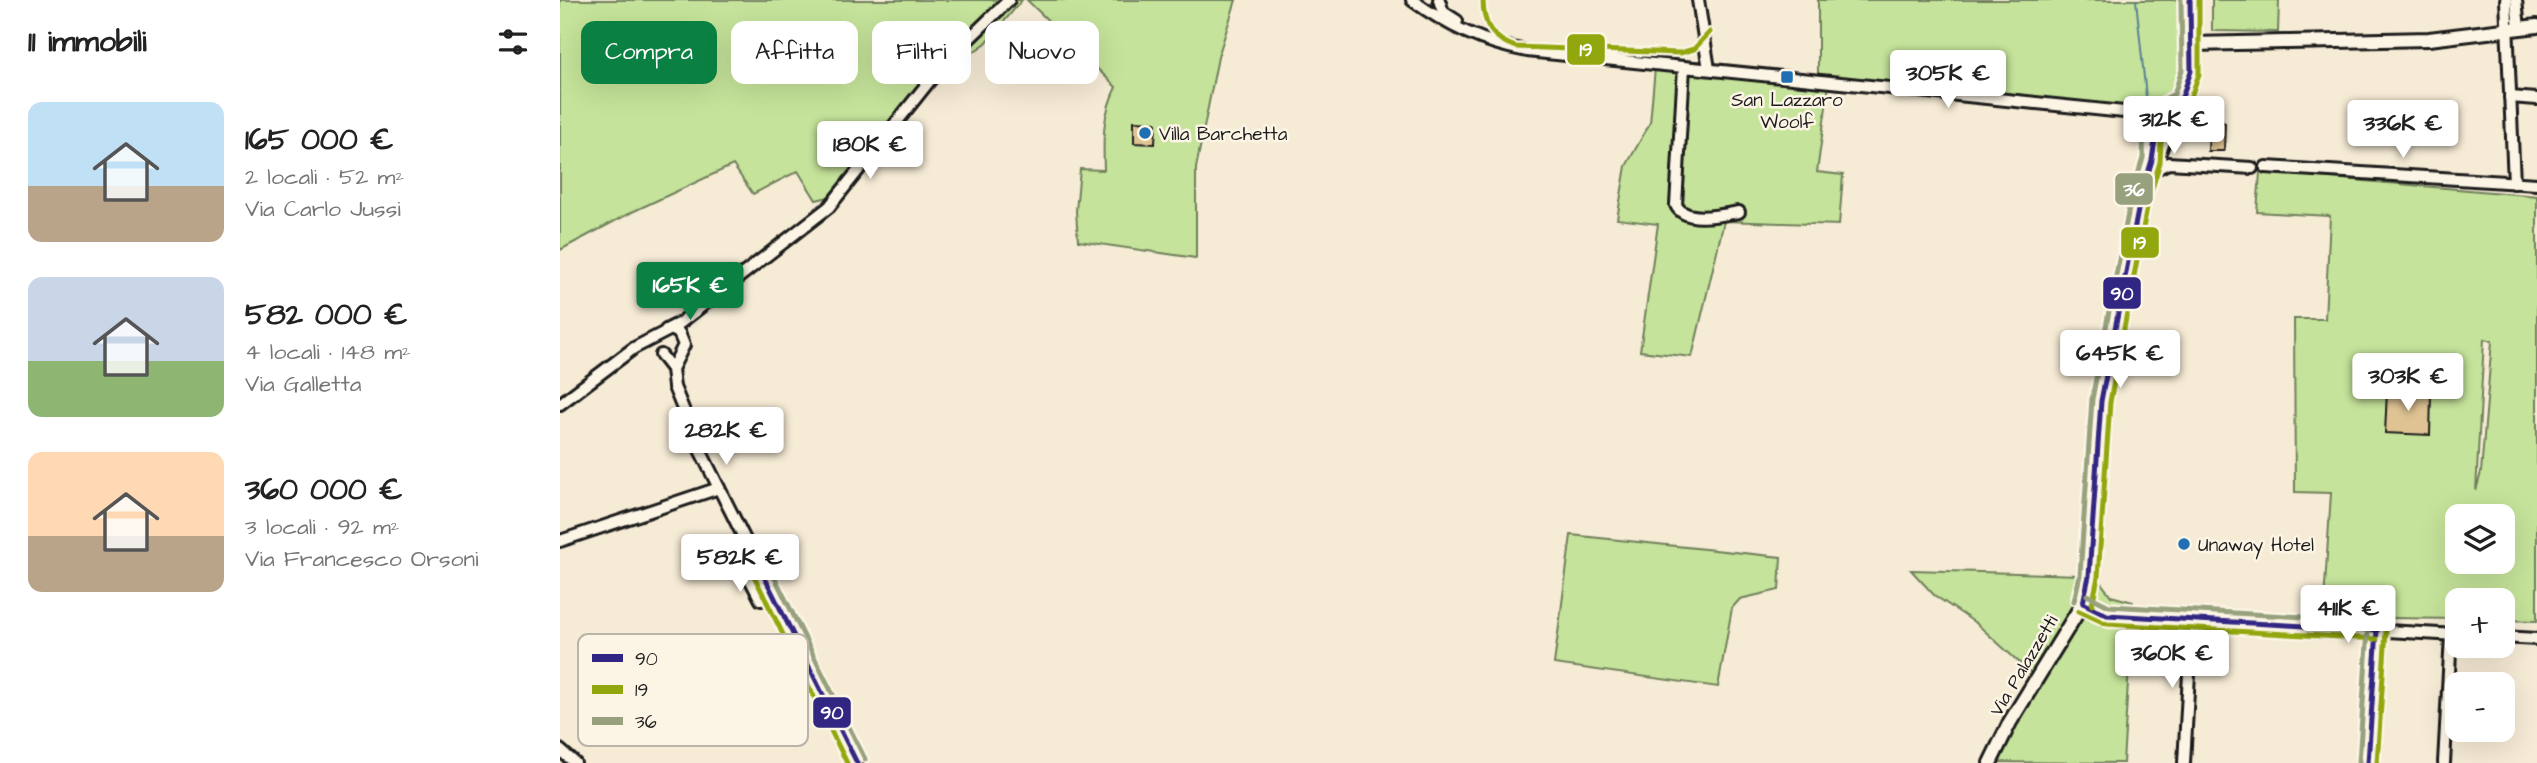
<!DOCTYPE html>
<html lang="it">
<head>
<meta charset="utf-8">
<style>
  :root { --surface:#fff; --page:#f2f2f2; --text:#222; --muted:#767676; --accent:#0b8043 }
  body { margin:0; font-family:"Architects Daughter",sans-serif; background:var(--page); color:var(--text); height:100vh; display:flex; flex-direction:column; font-size:26px; white-space:nowrap }
  * { box-sizing:border-box; margin:0 }
  p { font-size:23px; color:var(--muted) }
  .icon { flex:none; width:38px; height:38px; fill:none; stroke:currentColor; stroke-width:2; stroke-linecap:round; stroke-linejoin:round }
  .map { position:relative; flex:1; overflow:hidden }
  .panel { display:flex; flex-direction:column; background:var(--surface); width:560px }
  .panel>* { flex:none }
  .guide { position:absolute; left:21px; top:21px; width:665px; height:63px; display:flex; gap:14px }
  .tools { position:absolute; left:1885px; top:504px; display:grid; gap:14px }
  .tools a { display:grid; place-items:center; width:70px; height:70px; border-radius:14px; background:var(--surface); box-shadow:0 7px 28px #0002; font-size:35px }
  .price { position:absolute; translate:-50% -60px; padding:0 16px; border-radius:7px; background:#fff; color:#222; font-size:23px; line-height:46px; filter:drop-shadow(0 2px 4px #0008) }
  .price::after { content:''; position:absolute; left:50%; top:42px; width:21px; height:16px; margin-left:-10px; background:inherit; clip-path:polygon(0 0,100% 0,50% 100%) }
  .price.active { background:var(--accent); color:#fff }
  ul { padding:0; list-style:none }
  li { display:flex; align-items:center; gap:21px; height:175px; padding:0 28px }
  li span { display:grid; place-items:center; flex:none; width:196px; height:140px; border-radius:14px; color:#555 }
  li>.icon { margin-inline-start:auto }
  span .icon { width:84px; height:84px; fill:#fffc; stroke-width:1 }
  li b { font-size:30px }
  h2 { display:flex; justify-content:space-between; align-items:center; height:84px; padding:0 28px; font-size:30px }
  .chip { padding:0 24px; border-radius:14px; background:var(--surface); box-shadow:0 7px 28px #0002; font-size:24px; line-height:63px }
  .chip.active { background:var(--accent); color:#fff }
  main { display:flex; flex:1; min-height:0 }
  .map>svg:first-child { display:block }
  .green { fill:#c5e39a; stroke:#70805b; stroke-width:2; fill-rule:evenodd }
  .lines { fill:none; stroke-linecap:round; stroke-linejoin:round }
  .stream { stroke:#5a8194; stroke-width:2 }
  .building { fill:#dfc393; stroke:#1c1c1c; stroke-width:2 }
  .minor-casing { stroke:#1c1c1c; stroke-width:16 }
  .major-casing { stroke:#1c1c1c; stroke-width:18 }
  .minor { stroke:#fcf5e5; stroke-width:10 }
  .major { stroke:#fcf5e5; stroke-width:12 }
  .bus-1-casing { stroke:#fcf5e5; stroke-width:10 }
  .bus-2-casing { stroke:#fcf5e5; stroke-width:10 }
  .bus-3-casing { stroke:#fcf5e5; stroke-width:10 }
  .bus-1 { stroke:#312783; stroke-width:5 }
  .bus-2 { stroke:#92a70e; stroke-width:5 }
  .bus-3 { stroke:#97a17d; stroke-width:5 }
  .poi-dot { fill:#1f6fb2; stroke:#fcf5e5; stroke-width:2.5 }
  .labels { text-anchor:middle; stroke-width:5; stroke-linejoin:round; paint-order:stroke }
  .poi-label { font-size:19px; fill:#1c1c1c; stroke:#fcf5e5; text-anchor:start }
  .street-label { font-size:19px; fill:#1c1c1c; stroke:#fcf5e5 }
  .key { fill:#fcf5e5; stroke:#b9b4a9; stroke-width:2 }
  .key-label { font-size:19px; fill:#1c1c1c }
  .line-badge { stroke:#fcf5e5; stroke-width:2.5 }
  .badge-label { font-size:19px; text-anchor:middle; font-weight:bold; fill:#fff }
</style>
</head>
<body>
<main>
<section class="panel">
<h2>11 immobili<svg class="icon" aria-label="filters" viewBox="0 0 24 24"><path d="M4 7h16M4 17h16"/><circle cx="9" cy="7" r="2"/><circle cx="15" cy="17" r="2"/></svg></h2>
<ul>
<li><span style="background:linear-gradient(#bfe0f5 60%,#b9a48a 0)"><svg class="icon" aria-label="home" viewBox="0 0 24 24"><path d="M3 11l9-7 9 7M6 9v11h12V9"/></svg></span><div><b>165 000 €</b><p>2 locali · 52 m²</p><p>Via Carlo Jussi</p></div></li>
<li><span style="background:linear-gradient(#c9d6e8 60%,#8fb573 0)"><svg class="icon" aria-label="home" viewBox="0 0 24 24"><path d="M3 11l9-7 9 7M6 9v11h12V9"/></svg></span><div><b>582 000 €</b><p>4 locali · 148 m²</p><p>Via Galletta</p></div></li>
<li><span style="background:linear-gradient(#ffd9b3 60%,#b9a48a 0)"><svg class="icon" aria-label="home" viewBox="0 0 24 24"><path d="M3 11l9-7 9 7M6 9v11h12V9"/></svg></span><div><b>360 000 €</b><p>3 locali · 92 m²</p><p>Via Francesco Orsoni</p></div></li>
</ul>
</section>
<div class="map">
<svg width="1977" height="763" viewBox="0 0 1977 763">
  <rect width="100%" height="100%" fill="#f6ebd5"/>
  <filter id="ink" filterUnits="userSpaceOnUse"><feTurbulence type="fractalNoise" baseFrequency=".0143" numOctaves="2"/><feDisplacementMap in="SourceGraphic" scale="14" xChannelSelector="R" yChannelSelector="G"/><feConvolveMatrix kernelMatrix="1 2 1 2 8 2 1 2 1" color-interpolation-filters="sRGB"/></filter>
  <g filter="url(#ink)">
    <g class="green">
      <path d="M0,0h462l-36,43 -55,39 -82,110 -33,8 -18,-29 -45,23 -20,-29 -101,47 -72,38z"/>
      <path d="M467,0h209l-18,57 -22,111v90l-118,-17 -2,-30 4,-42 24,1c-1,-32 -2,-54 12,-83z"/>
      <path d="M1258,0h370l6,44 -18,55 -14,9 -29,1 -304,-24 -12,87 26,3 -4,50 -115,-4 -32,136 -52,-6 18,-127 -41,-5 9,-53 24,-43 5,-55 163,11z"/>
      <path d="M1652,0h67l-1,32 -66,-1z"/>
      <path d="M1700,172l277,24v425l-34,-1 -1,-20h-45v19l-134,-2 8,-124 -36,-1 -1,-173h31l5,-103 -73,-4zM1924,339l8,2 -11,131 -5,19zM1897,516h45v46h-45z"/>
      <path d="M1011,535l210,22 -2,33 -39,9 -8,9 -14,79 -164,-23z"/>
      <path d="M1351,570l170,5 17,4 13,17 22,6 -10,161 -133,-1 16,-43 26,-45 -55,-50 -43,-29z"/>
    </g>
    <g class="lines">
      <path class="stream" d="M1576,0l10,97"/>
    </g>
    <g class="building">
      <path d="M1639,110l26,13 -1,28h-16l1,-19 -17,-8z"/>
      <path d="M574,121l22,1 -1,22 -21,-1z"/>
      <path d="M1827,391l44,2 -1,42 -45,-2z"/>
    </g>
    <g class="lines">
      <g class="minor-casing">
        <g id="minor">
          <path d="M852,0c36,26 71,43 115,51l607,62h24"/>
          <path d="M879,0l4,12 14,9"/>
          <path d="M1138,0l11,69"/>
          <path d="M1630,0l2,44"/>
          <path d="M1946,0l8,183"/>
          <path d="M1956,0l3,28"/>
          <path d="M1124,67l-8,138c9,19 46,10 63,7"/>
          <path d="M1950,97l27,2"/>
          <path d="M1706,167l271,17"/>
          <path d="M1590,172l18,-9 84,5"/>
          <path d="M106,330l14,-7 149,-116 114,-143 66,-64"/>
          <path d="M101,355l11,14 2,18 25,61 158,315"/>
          <path d="M0,404l74,-56 37,-19 8,4 5,12 -12,24"/>
          <path d="M0,541l159,-53"/>
          <path d="M200,568l-12,7 13,25 12,-6"/>
          <path d="M1523,603l24,12 350,20"/>
          <path d="M1942,637l35,2"/>
          <path d="M0,750l15,13"/>
          <path d="M1624,763l8,-143"/>
          <path d="M1808,763l9,-133"/>
          <path d="M1884,763l7,-128"/>
        </g>
      </g>
      <g class="major-casing">
        <g id="major">
          <path d="M1592,156l4,-28 -3,-11 28,-17"/>
          <path d="M1430,763l20,-41 73,-119 6,-27 12,-175 39,-201 51,-129 1,-27 237,-5 108,-13"/>
        </g>
      </g>
      <use href="#minor" class="minor"/>
      <use href="#major" class="major"/>
      <g class="bus-1-casing">
        <g id="bus-1">
          <path d="M200,568l97,195"/>
          <path d="M1523,603l6,-27 12,-175 39,-201 12,-40 3,-20 -2,-20 5,-7 23,-13 10,-29 -1,-71"/>
          <path d="M1523,603l24,12 270,15"/>
          <path d="M1808,763l9,-133"/>
        </g>
      </g>
      <g class="bus-2-casing">
        <g id="bus-2">
          <path d="M923,0c0,25 9,39 33,47l164,6 14,-4 16,-17"/>
          <path d="M192,572l95,191"/>
          <path d="M1532,605l6,-28 12,-175 38,-200 12,-40 2,-40 26,-17 11,-31v-74"/>
          <path d="M1519,611l28,13 270,15"/>
          <path d="M1817,763l9,-132"/>
        </g>
      </g>
      <g class="bus-3-casing">
        <g id="bus-3">
          <path d="M208,564l97,195"/>
          <path d="M1527,595l22,11 268,15"/>
          <path d="M1514,601l6,-26 12,-176 39,-201 12,-40 1,-40 8,-12 22,-12 8,-24 -1,-70"/>
          <path d="M1799,762l9,-133"/>
        </g>
      </g>
      <use href="#bus-1" class="bus-1"/>
      <use href="#bus-2" class="bus-2"/>
      <use href="#bus-3" class="bus-3"/>
    </g>
  </g>
  <g class="poi-dot">
    <rect x="1220" y="70" width="14" height="14" rx="3.5"/>
    <circle cx="585" cy="133" r="7"/>
    <circle cx="1624" cy="544" r="7"/>
  </g>
  <g class="labels">
    <g class="poi-label">
      <text x="1227" y="106" text-anchor="middle">San Lazzaro<tspan x="1227" dy="22">Woolf</tspan></text>
      <text x="599" y="140">Villa Barchetta</text>
      <text x="1638" y="551">Unaway Hotel</text>
    </g>
    <g class="street-label">
      <text transform="translate(1463 665) rotate(-59)" y="7">Via Palazzetti</text>
    </g>
  </g>
  <rect x="18" y="634" width="230" height="112" rx="10" class="key"/>
  <rect x="32" y="654" width="31" height="8" fill="#312783"/>
  <rect x="32" y="685" width="31" height="9" fill="#92a70e"/>
  <rect x="32" y="717" width="31" height="8" fill="#97a17d"/>
  <g class="key-label">
    <text x="75" y="665">90</text>
    <text x="75" y="696">19</text>
    <text x="75" y="728">36</text>
  </g>
  <g class="line-badge">
    <rect x="1006" y="33" width="40" height="33" rx="7" fill="#92a70e"/>
    <rect x="1554" y="172" width="40" height="34" rx="7" fill="#97a17d"/>
    <rect x="1560" y="226" width="40" height="33" rx="7" fill="#92a70e"/>
    <rect x="1542" y="276" width="40" height="34" rx="7" fill="#312783"/>
    <rect x="252" y="696" width="40" height="33" rx="7" fill="#312783"/>
  </g>
  <g class="badge-label">
    <text x="1026" y="56">19</text>
    <text x="1574" y="196">36</text>
    <text x="1580" y="249">19</text>
    <text x="1562" y="300">90</text>
    <text x="272" y="719">90</text>
  </g>
</svg>
<div class="tools">
<a><svg class="icon" aria-label="layers" viewBox="0 0 24 24"><path d="M12 4l9 5-9 5-9-5zM3 14l9 5 9-5"/></svg></a>
<a>+</a>
<a>−</a>
</div>
<b class="price" style="left:1388px;top:110px">305K €</b>
<b class="price" style="left:1614px;top:156px">312K €</b>
<b class="price" style="left:1843px;top:160px">336K €</b>
<b class="price" style="left:310px;top:181px">180K €</b>
<b class="price active" style="left:130px;top:322px">165K €</b>
<b class="price" style="left:1560px;top:390px">645K €</b>
<b class="price" style="left:1848px;top:413px">303K €</b>
<b class="price" style="left:166px;top:467px">282K €</b>
<b class="price" style="left:180px;top:594px">582K €</b>
<b class="price" style="left:1788px;top:645px">411K €</b>
<b class="price" style="left:1612px;top:690px">360K €</b>
<div class="guide">
<a class="chip active">Compra</a>
<a class="chip">Affitta</a>
<a class="chip">Filtri</a>
<a class="chip">Nuovo</a>
</div>
</div>
</main>
</body>
</html>
